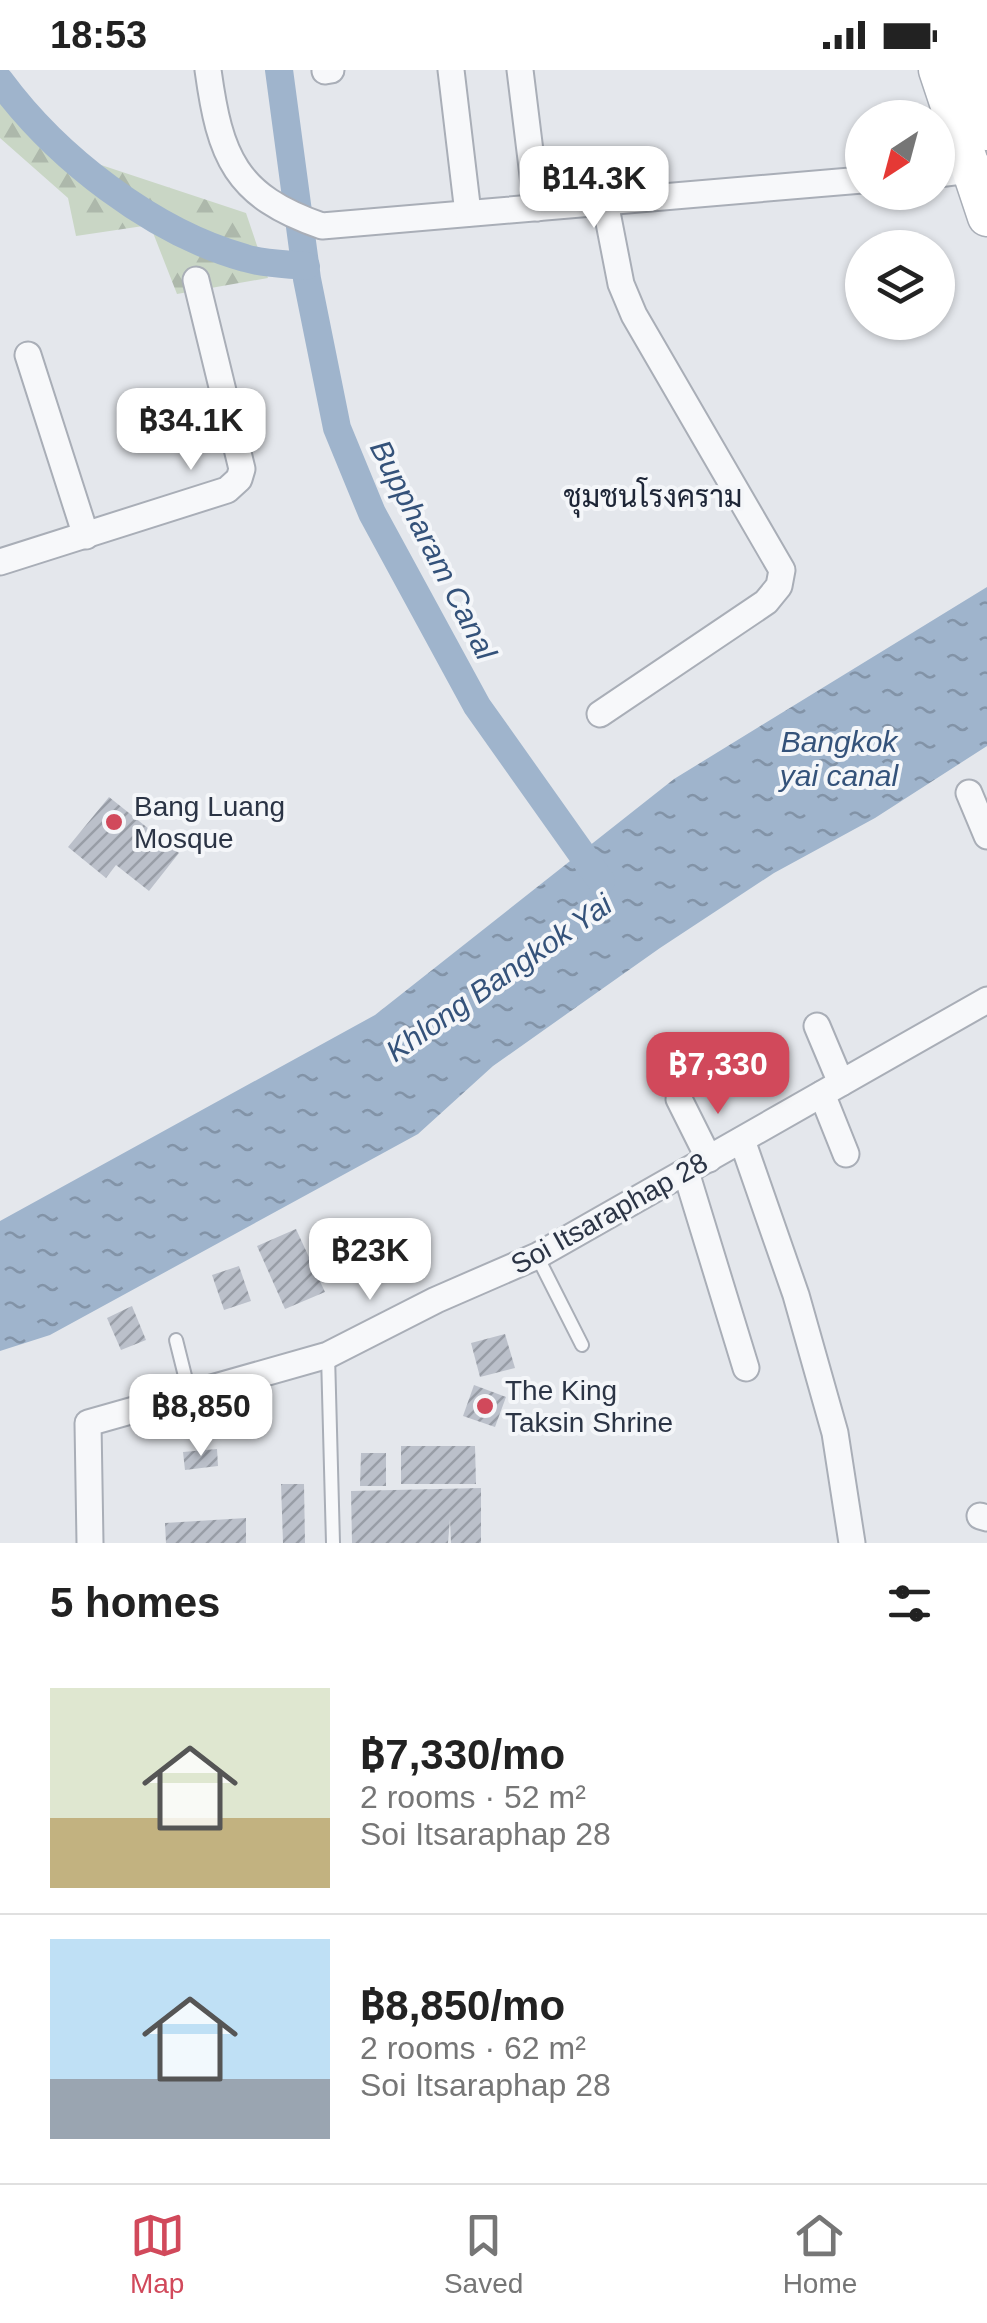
<!DOCTYPE html>
<html lang="en">
<head>
<meta charset="utf-8">
<style>
  :root { --surface:#fff; --page:#f6f6f6; --text:#222; --muted:#767676; --line:#e0e0e0; --accent:#d1495b }
  body { margin:0; font-family:Helvetica,Sarabun,sans-serif; background:var(--page); color:var(--text); height:100vh; display:flex; flex-direction:column; font-size:38px; white-space:nowrap }
  * { box-sizing:border-box; margin:0 }
  p { font-size:32px; color:var(--muted) }
  .icon { flex:none; width:55px; height:55px; fill:none; stroke:currentColor; stroke-width:2; stroke-linecap:round; stroke-linejoin:round }
  .map { position:relative; height:1473px; overflow:hidden }
  .panel { display:flex; flex-direction:column; background:var(--surface); flex:1 }
  .panel>* { flex:none }
  .needle { width:65px; rotate:216deg }
  .fabs { position:absolute; left:845px; top:30px; display:grid; gap:20px }
  .fabs a { display:grid; place-items:center; width:110px; height:110px; border-radius:50%; background:var(--surface); box-shadow:0 2px 8px #0004; font-size:50px }
  .price { position:absolute; translate:-50% -85px; padding:0 22px; border-radius:20px; background:#fff; color:#222; font-size:32px; line-height:65px; filter:drop-shadow(0 2px 5px #0008) }
  .price::after { content:''; position:absolute; left:50%; top:60px; width:30px; height:22px; margin-left:-15px; background:inherit; clip-path:polygon(0 0,100% 0,50% 100%) }
  .price.current { background:var(--accent); color:#fff }
  ul { padding:0; list-style:none }
  li { display:flex; align-items:center; gap:30px; height:250px; padding:0 50px }
  li+li { border-top:2px solid var(--line) }
  li span { display:grid; place-items:center; flex:none; width:280px; height:200px; border-radius:0px; color:#555 }
  li>.icon { margin-inline-start:auto }
  span .icon { width:120px; height:120px; fill:#fffc; stroke-width:1 }
  li b { font-size:42px }
  h2 { display:flex; justify-content:space-between; align-items:center; height:120px; padding:0 50px; font-size:42px }
  .status { display:flex; justify-content:space-between; align-items:center; height:70px; padding:0 50px; background:var(--surface); direction:ltr }
  .status svg { height:28px; fill:currentColor }
  .tab-bar { display:flex; justify-content:space-around; align-items:center; height:140px; border-top:2px solid var(--line); background:var(--surface); font-size:28px; color:var(--muted) }
  .tab-bar a { display:grid; justify-items:center; gap:5px }
  .tab-bar .current { color:var(--accent) }
  .map>svg:first-child { display:block }
  .forest { fill:url(#forest-firs) }
  .water { fill:url(#water-ripples) }
  .lines { fill:none; stroke-linecap:round; stroke-linejoin:round }
  .canal { stroke:#9fb4cc; stroke-width:28 }
  .building { fill:url(#building-hatch) }
  .service-casing { stroke:#a9aeb7; stroke-width:16 }
  .minor-casing { stroke:#a9aeb7; stroke-width:29 }
  .secondary-casing { stroke:#a9aeb7; stroke-width:41 }
  .service { stroke:#f7f8fa; stroke-width:12 }
  .minor { stroke:#f7f8fa; stroke-width:25 }
  .secondary { stroke:#fff; stroke-width:38 }
  .poi-dot { fill:#d1495b; stroke:#f4f6f9; stroke-width:4 }
  .labels { text-anchor:middle; stroke-width:8; stroke-linejoin:round; paint-order:stroke }
  .poi-label { font-size:28px; fill:#2b3445; stroke:#f4f6f9; text-anchor:start }
  .street-label { font-size:28px; fill:#2b3445; stroke:#f4f6f9 }
  .neighbourhood-label { font-size:30px; fill:#1d2536; stroke:#f4f6f9 }
  .water-label { font-size:30px; font-style:italic; fill:#34527a; stroke:#f4f6f9 }
</style>
</head>
<body>
<div class="status"><b>18:53</b><svg viewBox="0 0 49 12"><path d="M0 12V9h3v3zM5 12V6h3v6zM10 12V3h3v9zM15 12V0h3v12zM26 1h20v11H26zM47 4h2v5h-2z"/></svg></div>
<div class="map">
<svg width="987" height="1473" viewBox="0 0 987 1473">
  <defs>
    <pattern id="forest-firs" width="22" height="20" patternUnits="userSpaceOnUse" patternTransform="scale(2.5)"><rect width="22" height="20" fill="#c9d6c5"/><path d="M5 1l3.5 6h-7zM16 11l3.5 6h-7z" fill="#adb8ab"/></pattern>
    <pattern id="water-ripples" width="26" height="14" patternUnits="userSpaceOnUse" patternTransform="scale(2.5)"><rect width="26" height="14" fill="#9fb4cc"/><path d="M2 4q2-2 4 0t4 0M15 11q2-2 4 0t4 0" fill="none" stroke="#8293a7"/></pattern>
    <pattern id="building-hatch" width="6" height="6" patternUnits="userSpaceOnUse" patternTransform="scale(2.5)"><rect width="6" height="6" fill="#bbc0ca"/><path d="M-1 1l2-2M0 6l6-6M5 7l2-2" fill="none" stroke="#989da6"/></pattern>
  </defs>
  <rect width="100%" height="100%" fill="#e4e7ec"/>
  <path class="forest" d="M0,8l14,1 69,80 163,54 22,65 -91,16 -27,-69 -74,11 -8,-38 -68,-60z"/>
  <path class="water" d="M987,517v159l-112,72 -101,55 -114,75 -167,118 -75,68 -368,201 -50,16v-130l375,-206 299,-236z"/>
  <g class="lines">
    <g class="canal">
      <path d="M279,0l28,209 30,149 35,85 105,193 124,175"/>
      <path d="M0,11c56,76 152,151 245,177 19,6 41,6 61,8"/>
    </g>
  </g>
  <g class="building">
    <path d="M109,727l70,56 -30,38 -33,-26 -10,13 -38,-31z"/>
    <path d="M296,1159l29,63 -40,17 -28,-63z"/>
    <path d="M239,1196l12,35 -27,9 -12,-35z"/>
    <path d="M132,1236l14,34 -25,10 -14,-32z"/>
    <path d="M505,1264l10,34 -35,9 -9,-34z"/>
    <path d="M474,1315l32,12 -11,30 -32,-11z"/>
    <path d="M401,1376h74l1,38h-75z"/>
    <path d="M217,1379l1,17 -33,4 -2,-18z"/>
    <path d="M361,1383h25v33h-26z"/>
    <path d="M281,1414h23l1,59h-22z"/>
    <path d="M481,1418v55h-30l-1,-24 -2,24h-96l-1,-52z"/>
    <path d="M246,1448v25h-80l-1,-20z"/>
  </g>
  <g class="lines">
    <g class="service-casing">
      <g id="service">
        <path d="M537,1186l45,89"/>
        <path d="M176,1270l14,56"/>
        <path d="M328,1285l5,188"/>
      </g>
    </g>
    <g class="minor-casing">
      <g id="minor">
        <path d="M208,0c12,87 27,126 114,156l540,-46"/>
        <path d="M451,0l17,143"/>
        <path d="M520,0l17,138"/>
        <path d="M325,1l6,-1"/>
        <path d="M938,104l49,-6"/>
        <path d="M28,285l58,181"/>
        <path d="M0,492l227,-72 12,-11 3,-10 -46,-189"/>
        <path d="M600,644l166,-112 13,-16 3,-16 -148,-255 -13,-31 -16,-82"/>
        <path d="M969,723l18,43"/>
        <path d="M817,956l24,57"/>
        <path d="M822,1024l24,60"/>
        <path d="M679,1029l30,60"/>
        <path d="M742,1070l54,155 39,138 17,110"/>
        <path d="M686,1102l60,196"/>
        <path d="M980,1446l7,2"/>
        <path d="M90,1473l-2,-120 240,-68 108,-55 101,-44 450,-256"/>
      </g>
    </g>
    <g class="secondary-casing">
      <g id="secondary">
        <path d="M938,0l49,147"/>
        <path d="M968,0l19,61"/>
      </g>
    </g>
    <use href="#service" class="service"/>
    <use href="#minor" class="minor"/>
    <use href="#secondary" class="secondary"/>
  </g>
  <g class="poi-dot">
    <circle cx="114" cy="752" r="10"/>
    <circle cx="485" cy="1336" r="10"/>
  </g>
  <g class="labels">
    <g class="poi-label">
      <text x="134" y="746">Bang Luang<tspan x="134" dy="32">Mosque</tspan></text>
      <text x="505" y="1330">The King<tspan x="505" dy="32">Taksin Shrine</tspan></text>
    </g>
    <g class="street-label">
      <text transform="translate(609 1143) rotate(-29)" y="10">Soi Itsaraphap 28</text>
    </g>
    <g class="neighbourhood-label">
      <text x="653" y="437">ชุมชนโรงคราม</text>
    </g>
    <g class="water-label">
      <text transform="translate(433 480) rotate(63)" y="10">Buppharam Canal</text>
      <text x="839" y="682">Bangkok<tspan x="839" dy="34">yai canal</tspan></text>
      <text transform="translate(499 908) rotate(-35)" y="10">Khlong Bangkok Yai</text>
    </g>
  </g>
</svg>
<div class="fabs">
<a><svg class="needle" viewBox="-14 -14 28 28"><path d="M0-13l5 13h-10z" fill="#e53935"/><path d="M0 13l5-13h-10z" fill="#767676"/></svg></a>
<a><svg class="icon" aria-label="layers" viewBox="0 0 24 24"><path d="M12 4l9 5-9 5-9-5zM3 14l9 5 9-5"/></svg></a>
</div>
<b class="price" style="left:594px;top:161px">฿14.3K</b>
<b class="price" style="left:191px;top:403px">฿34.1K</b>
<b class="price current" style="left:718px;top:1047px">฿7,330</b>
<b class="price" style="left:370px;top:1233px">฿23K</b>
<b class="price" style="left:201px;top:1389px">฿8,850</b>
</div>
<section class="panel">
<h2>5 homes<svg class="icon" aria-label="filters" viewBox="0 0 24 24"><path d="M4 7h16M4 17h16"/><circle cx="9" cy="7" r="2"/><circle cx="15" cy="17" r="2"/></svg></h2>
<ul>
<li><span style="background:linear-gradient(#dfe7d0 65%,#c2b280 0)"><svg class="icon" aria-label="home" viewBox="0 0 24 24"><path d="M3 11l9-7 9 7M6 9v11h12V9"/></svg></span><div><b>฿7,330/mo</b><p>2 rooms · 52 m²</p><p>Soi Itsaraphap 28</p></div></li>
<li><span style="background:linear-gradient(#bfe0f5 70%,#9aa5b1 0)"><svg class="icon" aria-label="home" viewBox="0 0 24 24"><path d="M3 11l9-7 9 7M6 9v11h12V9"/></svg></span><div><b>฿8,850/mo</b><p>2 rooms · 62 m²</p><p>Soi Itsaraphap 28</p></div></li>
</ul>
</section>
<nav class="tab-bar">
<a class="current"><svg class="icon" aria-label="map" viewBox="0 0 24 24"><path d="M3 6l6-2 6 2 6-2v14l-6 2-6-2-6 2zM9 4v14M15 6v14"/></svg>Map</a>
<a><svg class="icon" aria-label="saved" viewBox="0 0 24 24"><path d="M7 4h10v16l-5-4-5 4z"/></svg>Saved</a>
<a><svg class="icon" aria-label="home" viewBox="0 0 24 24"><path d="M3 11l9-7 9 7M6 9v11h12V9"/></svg>Home</a>
</nav>
</body>
</html>
